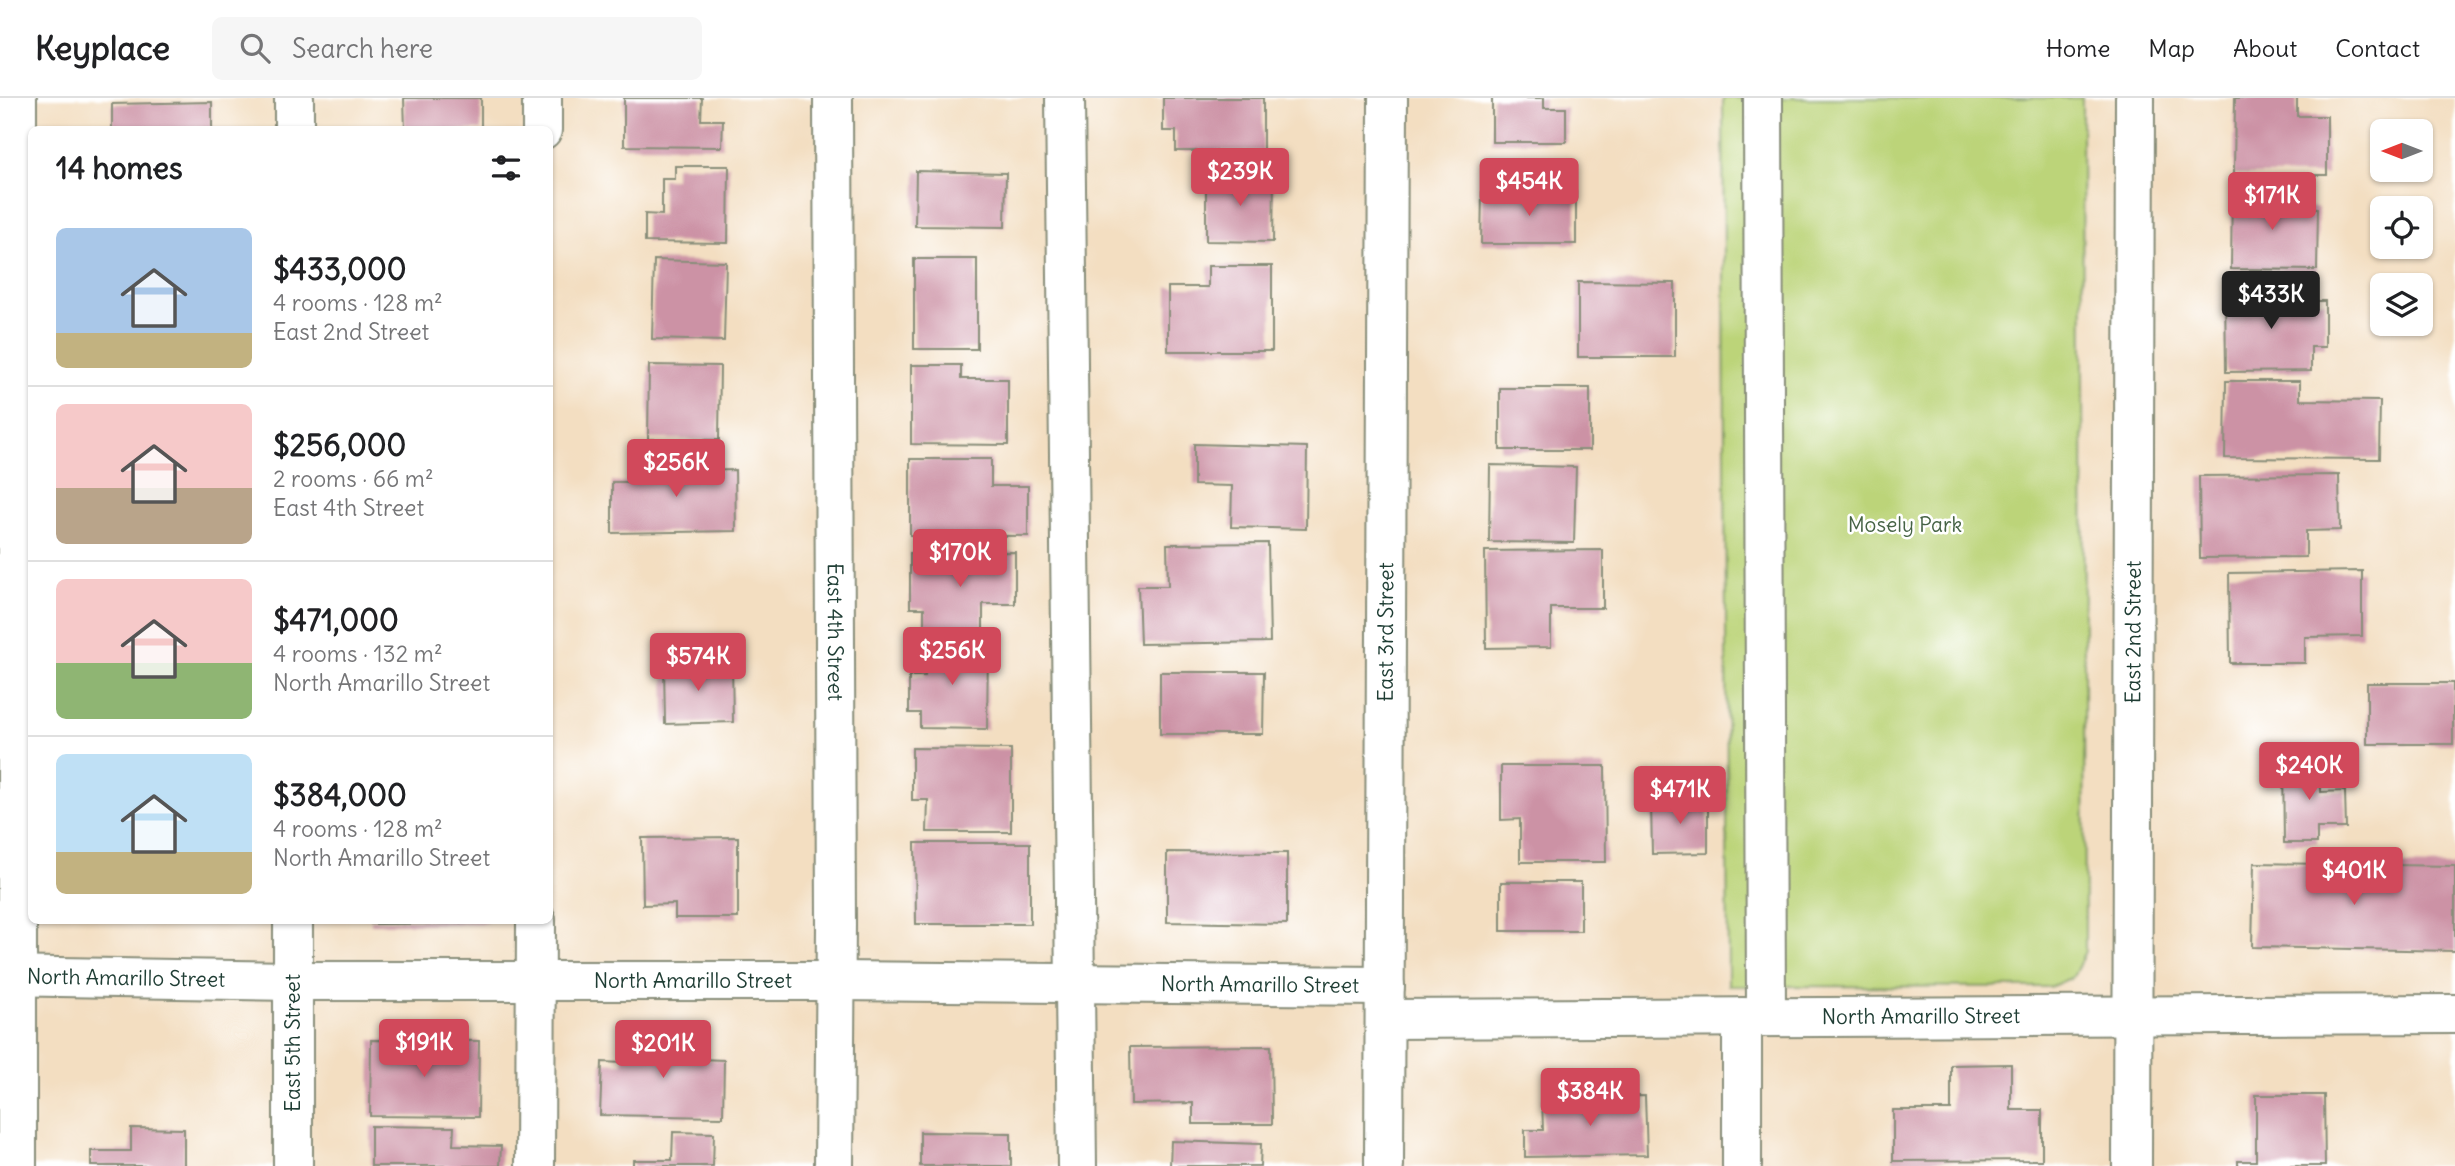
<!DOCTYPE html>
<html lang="en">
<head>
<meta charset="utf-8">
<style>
  :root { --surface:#fff; --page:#f6f6f6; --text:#202124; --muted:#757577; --line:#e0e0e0; --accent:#d1495b }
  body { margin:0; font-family:Delius,sans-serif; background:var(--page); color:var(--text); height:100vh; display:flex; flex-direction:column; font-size:26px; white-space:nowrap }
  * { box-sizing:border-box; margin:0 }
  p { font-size:23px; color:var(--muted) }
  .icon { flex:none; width:38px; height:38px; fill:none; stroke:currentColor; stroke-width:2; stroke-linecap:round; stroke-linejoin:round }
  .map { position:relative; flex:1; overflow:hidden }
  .sheet { position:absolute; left:28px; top:28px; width:525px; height:798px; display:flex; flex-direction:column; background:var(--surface); border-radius:10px; box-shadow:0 2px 5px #0004 }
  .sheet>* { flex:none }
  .needle { width:46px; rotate:270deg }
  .fabs { position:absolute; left:2370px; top:21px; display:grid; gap:14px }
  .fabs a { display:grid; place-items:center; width:63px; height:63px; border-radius:10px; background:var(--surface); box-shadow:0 2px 5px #0004; font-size:35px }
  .price { position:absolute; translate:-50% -60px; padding:0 16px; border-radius:7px; background:var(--accent); color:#fff; font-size:23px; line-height:46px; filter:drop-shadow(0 2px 4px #0008) }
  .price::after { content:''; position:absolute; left:50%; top:42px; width:21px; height:16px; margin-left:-10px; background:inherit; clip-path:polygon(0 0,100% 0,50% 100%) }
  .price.on { background:#222; color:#fff }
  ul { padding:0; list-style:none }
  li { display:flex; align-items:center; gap:21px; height:175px; padding:0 28px }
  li+li { border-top:2px solid var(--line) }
  li span { display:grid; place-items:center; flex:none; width:196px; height:140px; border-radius:10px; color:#555 }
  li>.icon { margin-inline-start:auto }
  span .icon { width:84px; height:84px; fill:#fffc; stroke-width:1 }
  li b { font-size:30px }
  h2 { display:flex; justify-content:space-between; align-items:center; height:84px; padding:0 28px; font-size:30px }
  header { display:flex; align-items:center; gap:42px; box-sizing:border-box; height:98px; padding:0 35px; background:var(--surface); border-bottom:2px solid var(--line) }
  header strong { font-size:33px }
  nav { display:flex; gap:38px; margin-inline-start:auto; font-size:24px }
  .search { width:490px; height:63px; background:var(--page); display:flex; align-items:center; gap:18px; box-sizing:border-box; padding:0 24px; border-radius:10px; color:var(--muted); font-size:26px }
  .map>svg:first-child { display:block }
  .green { fill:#bcd479; stroke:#6e8856; stroke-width:2 }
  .building { fill:#cc92a5 }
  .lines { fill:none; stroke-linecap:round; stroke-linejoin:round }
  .minor-casing { stroke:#898e7a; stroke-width:42 }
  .minor { stroke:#fff; stroke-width:38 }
  .labels { text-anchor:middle; stroke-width:5; stroke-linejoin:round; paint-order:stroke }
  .park-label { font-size:21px; fill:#466345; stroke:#fff }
  .street-label { font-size:21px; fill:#1f3d34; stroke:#fff }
</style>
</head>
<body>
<header>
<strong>Keyplace</strong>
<div class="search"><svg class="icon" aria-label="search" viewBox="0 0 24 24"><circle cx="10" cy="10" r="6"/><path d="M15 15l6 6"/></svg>Search here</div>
<nav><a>Home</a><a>Map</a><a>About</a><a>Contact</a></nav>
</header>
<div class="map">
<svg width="2455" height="1068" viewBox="0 0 2455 1068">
  <rect width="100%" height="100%" fill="#fff"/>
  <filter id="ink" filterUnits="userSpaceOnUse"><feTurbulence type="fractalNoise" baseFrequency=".0143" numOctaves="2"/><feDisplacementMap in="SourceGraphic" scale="14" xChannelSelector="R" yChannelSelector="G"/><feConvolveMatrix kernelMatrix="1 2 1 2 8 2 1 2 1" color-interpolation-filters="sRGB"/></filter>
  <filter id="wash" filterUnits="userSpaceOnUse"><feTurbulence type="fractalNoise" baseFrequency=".00686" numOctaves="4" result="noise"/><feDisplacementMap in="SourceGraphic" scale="28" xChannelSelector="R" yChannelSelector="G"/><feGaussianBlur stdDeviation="1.57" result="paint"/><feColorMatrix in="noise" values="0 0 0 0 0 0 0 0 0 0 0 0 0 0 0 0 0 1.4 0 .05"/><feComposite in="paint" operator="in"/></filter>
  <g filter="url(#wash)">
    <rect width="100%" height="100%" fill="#f3dec1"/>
    <path class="green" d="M1723,0h359l3,854 -12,25 -23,10 -322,-1z"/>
    <g id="blocks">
      <g class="building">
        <path d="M404,0h77v32h-76z"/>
        <path d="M624,0h78l-1,22h22l-1,27 -98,-1z"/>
        <path d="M1163,0h100v53h-87v-20h-13z"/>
        <path d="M1492,0h52v10h22v34h-74z"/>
        <path d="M2235,0h62v18h30v59h-93z"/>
        <path d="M212,4v28h-100v-26z"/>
        <path d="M675,68h54l-1,77 -83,-1v-28l17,1v-36h13z"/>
        <path d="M916,73l90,2 -1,54 -90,-1z"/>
        <path d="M1206,77l68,1 -1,66 -67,-1z"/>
        <path d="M2232,90h56l-1,19 31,1 -1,62 -86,-1z"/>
        <path d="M1482,94h94v52h-95z"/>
        <rect x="914" y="161" width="63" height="90"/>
        <path d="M654,162l72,2 -2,79 -72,-2z"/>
        <path d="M1208,168h64v85h-104v-64h40z"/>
        <path d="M1578,184l97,1v74h-97z"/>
        <path d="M2271,187v16h54v46h-14v24l-85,1 -1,-86z"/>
        <path d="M649,267l71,1 -1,74 -71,-1z"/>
        <path d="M911,267h50v14h47v66l-97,-1z"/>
        <path d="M2226,283h74v19l80,1 -1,58 -154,-1z"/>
        <rect x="1500" y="290" width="90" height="62"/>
        <path d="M1194,346l113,3 -1,82 -75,-2 1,-41 -38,-1z"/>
        <path d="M697,359l1,14 37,-1 1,61 -124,2v-51h34v-24z"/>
        <path d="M910,361h81v27h37v50l-118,-1z"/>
        <path d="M1490,367l86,2 -2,76 -85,-1z"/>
        <path d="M2339,377l1,55 -34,1v26l-106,1 -1,-82z"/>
        <path d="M1268,445l2,99 -130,2 -2,-58h30l-1,-42z"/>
        <path d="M1603,452v58h-52v39l-65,1 -1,-97z"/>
        <path d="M1015,454v52h-32v30l-59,1v-27h-14v-55z"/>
        <path d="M2362,473v65l-57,1v26h-75l-1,-90z"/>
        <path d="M925,546h63l-1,85 -67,-1v-15h-11v-37h16z"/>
        <path d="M732,565l1,59 -68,2 -1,-60z"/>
        <path d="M1160,574h104l-1,62h-103z"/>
        <rect x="2367" y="585" width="86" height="61"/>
        <path d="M912,650l99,1v83h-84l1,-32h-16z"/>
        <path d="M2283,661h37l1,33 24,-1 1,37h-29v15h-33z"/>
        <path d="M1501,668h104l1,96h-86v-43l-19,1z"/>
        <path d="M1708,701v54l-56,1 -1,-54z"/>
        <path d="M738,739v81h-63v-14l-32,1 -1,-67z"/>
        <path d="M915,745h115v81h-114z"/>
        <path d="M1167,754l120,1v71l-120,-2z"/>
        <path d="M2254,765l201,3v85l-203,-4z"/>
        <rect x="1501" y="784" width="80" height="49"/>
        <path d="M371,822h116v3l-116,1z"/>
        <path d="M623,939l76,2v20l25,1 -1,57 -123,-2 2,-53 21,1z"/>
        <path d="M371,942l108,1 -1,76 -108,-1z"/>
        <path d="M1271,948l1,78h-79v-21l-62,1 -1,-57z"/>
        <path d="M2011,966v46h31v50l-149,1v-51h58v-45z"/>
        <path d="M2256,997h68l1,71h-87v-5h18z"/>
        <path d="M1645,998l2,59 -122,2v-27h18l-1,-32z"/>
        <path d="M371,1028l83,1 -1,18 48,1 -1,20h-129z"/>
        <path d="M131,1030l53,1v37h-93v-15h40z"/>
        <path d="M673,1034l41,1 -1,33h-80v-6h39z"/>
        <path d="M920,1034l91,1v33h-91z"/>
        <path d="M1171,1043l90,3 -1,22h-90z"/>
      </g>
    </g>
  </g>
  <g filter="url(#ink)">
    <use href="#blocks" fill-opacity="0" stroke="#898e7a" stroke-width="2"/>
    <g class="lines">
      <g class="minor-casing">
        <g id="minor">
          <path id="s1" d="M833,0l3,826 -2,242"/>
          <path d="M1065,0l12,1068"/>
          <path d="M1763,0l3,918"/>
          <path d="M294,32v-32"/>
          <path d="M542,32v-32"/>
          <path id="s2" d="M0,878l293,5h543l549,5"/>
          <path d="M1742,919v149"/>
          <path id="s3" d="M1385,921l1070,-5"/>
          <path d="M17,1068v-1068"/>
          <path d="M293,1068v-246"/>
          <path d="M535,1068l1,-246"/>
          <path id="s4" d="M1384,1068l4,-1068"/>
          <path id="s5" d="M2132,1068l3,-1068"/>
        </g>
      </g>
      <use href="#minor" class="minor"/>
    </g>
  </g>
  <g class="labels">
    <g class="park-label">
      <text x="1905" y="434">Mosely Park</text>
    </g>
    <g class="street-label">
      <text dy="7" stroke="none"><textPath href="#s1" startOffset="534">East 4th Street</textPath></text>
      <text dy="7" stroke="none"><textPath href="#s4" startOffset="534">East 3rd Street</textPath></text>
      <text dy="7" stroke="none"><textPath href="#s5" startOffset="534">East 2nd Street</textPath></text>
      <text dy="7" stroke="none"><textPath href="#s2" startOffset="126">North Amarillo Street</textPath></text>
      <text dy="7" stroke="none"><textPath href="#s2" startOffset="693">North Amarillo Street</textPath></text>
      <text dy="7" stroke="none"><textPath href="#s2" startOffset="1260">North Amarillo Street</textPath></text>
      <text dy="7" stroke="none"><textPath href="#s3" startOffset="536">North Amarillo Street</textPath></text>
      <text transform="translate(293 945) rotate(-90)" y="7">East 5th Street</text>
    </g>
  </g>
</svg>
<div class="fabs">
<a><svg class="needle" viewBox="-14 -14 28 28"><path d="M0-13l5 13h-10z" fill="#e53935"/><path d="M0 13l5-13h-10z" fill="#757577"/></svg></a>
<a><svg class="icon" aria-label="locate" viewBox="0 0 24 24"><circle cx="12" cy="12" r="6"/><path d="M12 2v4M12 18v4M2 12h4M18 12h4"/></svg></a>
<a><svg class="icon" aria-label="layers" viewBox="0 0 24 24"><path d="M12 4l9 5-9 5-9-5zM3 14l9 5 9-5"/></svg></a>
</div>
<b class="price" style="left:1240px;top:110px">$239K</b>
<b class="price" style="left:1529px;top:120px">$454K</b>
<b class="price" style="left:2272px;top:134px">$171K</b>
<b class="price on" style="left:2271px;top:233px">$433K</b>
<b class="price" style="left:676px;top:401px">$256K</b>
<b class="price" style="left:960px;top:491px">$170K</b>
<b class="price" style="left:952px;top:589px">$256K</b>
<b class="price" style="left:698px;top:595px">$574K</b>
<b class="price" style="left:2309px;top:704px">$240K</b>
<b class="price" style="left:1680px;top:728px">$471K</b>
<b class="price" style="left:2354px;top:809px">$401K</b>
<b class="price" style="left:424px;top:981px">$191K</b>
<b class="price" style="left:663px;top:982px">$201K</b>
<b class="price" style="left:1590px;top:1030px">$384K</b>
<section class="sheet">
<h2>14 homes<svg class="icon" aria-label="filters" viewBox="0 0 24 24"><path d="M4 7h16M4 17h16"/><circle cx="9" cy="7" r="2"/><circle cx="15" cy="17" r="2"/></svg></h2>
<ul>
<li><span style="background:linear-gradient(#a9c7e8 75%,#c2b280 0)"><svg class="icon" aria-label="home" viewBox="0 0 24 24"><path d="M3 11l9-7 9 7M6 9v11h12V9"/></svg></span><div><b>$433,000</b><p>4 rooms · 128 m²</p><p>East 2nd Street</p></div></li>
<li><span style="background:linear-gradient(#f6c9c9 60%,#b9a48a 0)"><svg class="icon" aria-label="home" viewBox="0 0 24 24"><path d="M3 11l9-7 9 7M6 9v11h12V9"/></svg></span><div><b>$256,000</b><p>2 rooms · 66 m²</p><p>East 4th Street</p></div></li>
<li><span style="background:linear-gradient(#f6c9c9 60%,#8fb573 0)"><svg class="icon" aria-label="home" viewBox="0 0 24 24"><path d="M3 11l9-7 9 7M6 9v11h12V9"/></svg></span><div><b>$471,000</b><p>4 rooms · 132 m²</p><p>North Amarillo Street</p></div></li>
<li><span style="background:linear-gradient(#bfe0f5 70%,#c2b280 0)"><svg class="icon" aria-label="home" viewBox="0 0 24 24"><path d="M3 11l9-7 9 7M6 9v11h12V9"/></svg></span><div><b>$384,000</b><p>4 rooms · 128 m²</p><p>North Amarillo Street</p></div></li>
</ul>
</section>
</div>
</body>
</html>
